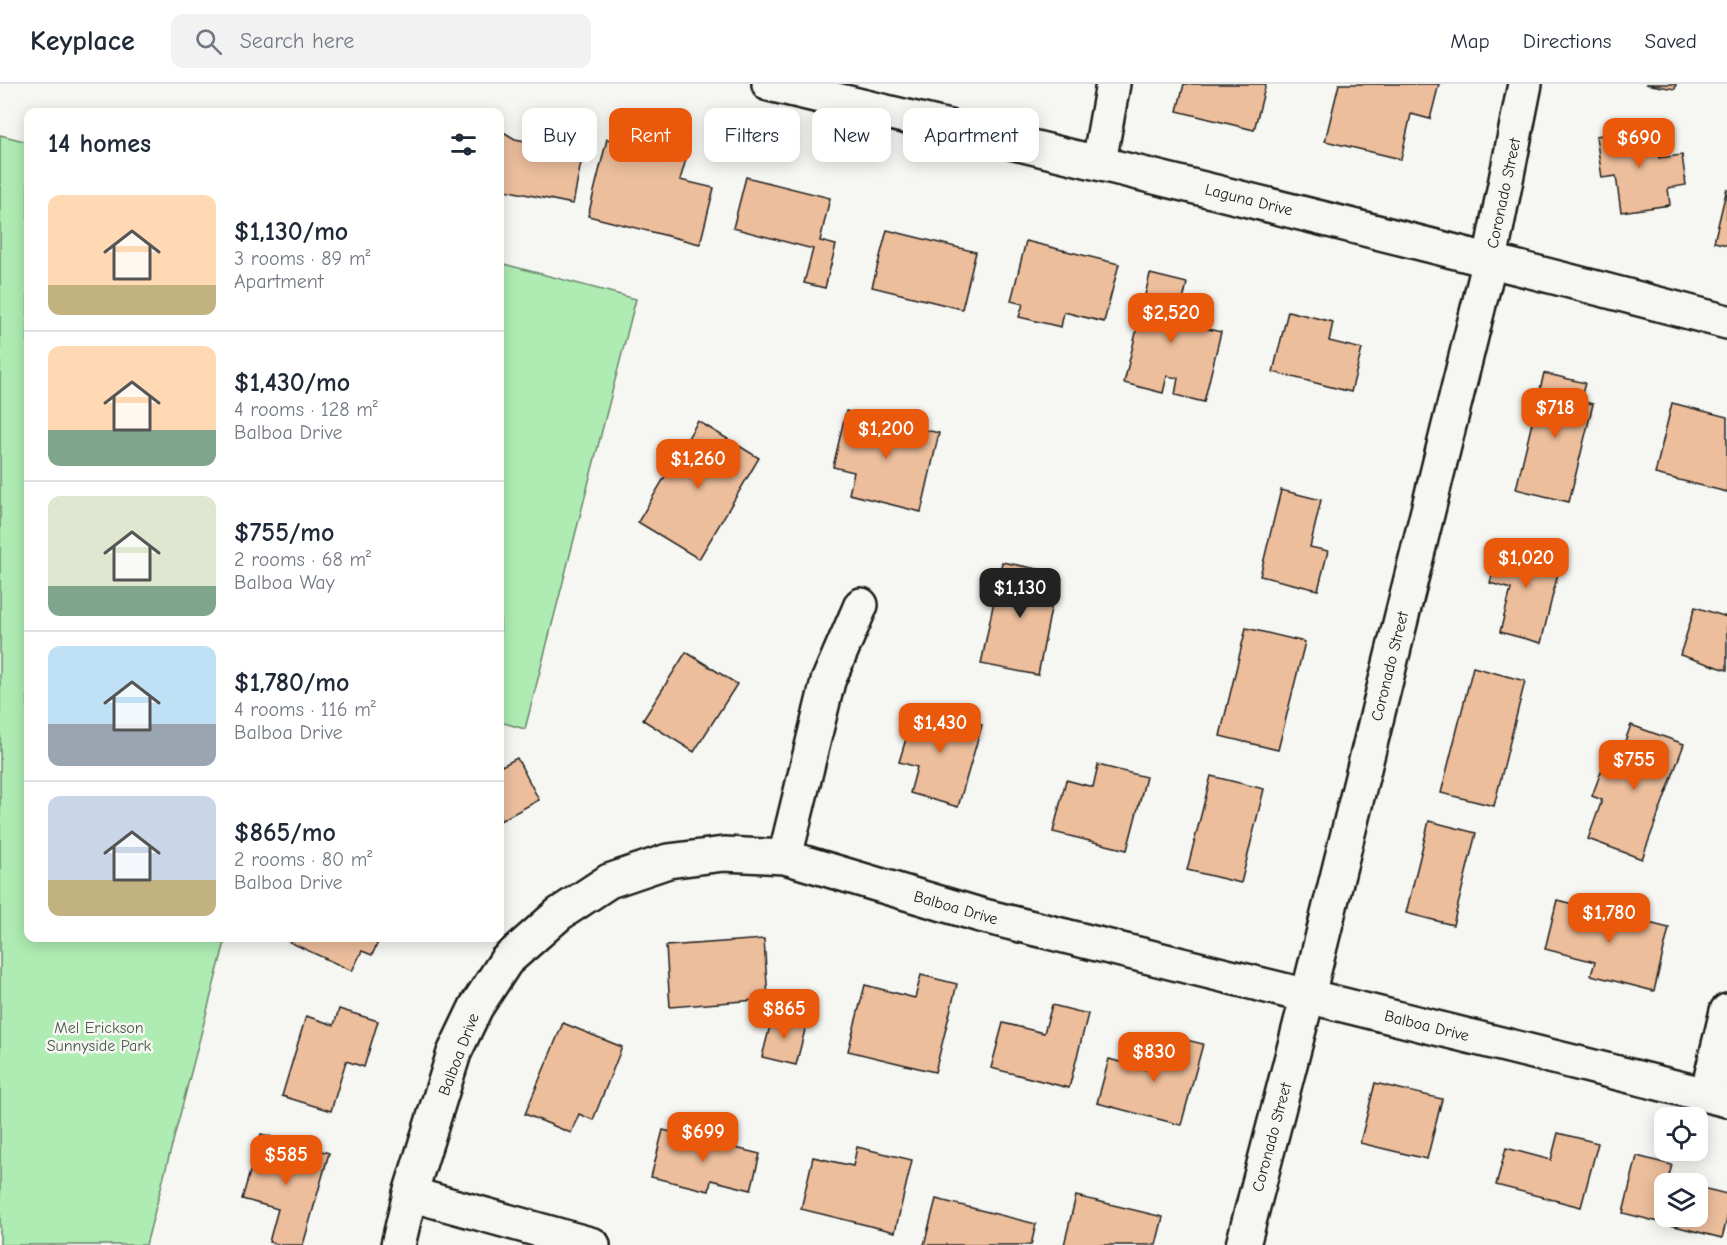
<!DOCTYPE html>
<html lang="en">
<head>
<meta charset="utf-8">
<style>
  :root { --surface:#fff; --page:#f2f2f3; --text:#1f2937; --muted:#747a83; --line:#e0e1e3; --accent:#ea580c }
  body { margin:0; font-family:"Comic Neue",sans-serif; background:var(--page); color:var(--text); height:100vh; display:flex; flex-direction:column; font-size:22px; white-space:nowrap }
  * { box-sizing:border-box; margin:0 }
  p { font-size:20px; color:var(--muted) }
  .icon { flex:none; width:33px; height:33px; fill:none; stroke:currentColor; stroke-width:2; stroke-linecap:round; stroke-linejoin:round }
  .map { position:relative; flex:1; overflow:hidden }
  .drawer { position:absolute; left:24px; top:24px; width:480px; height:834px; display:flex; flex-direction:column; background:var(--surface); border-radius:12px; box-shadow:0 3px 15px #0003 }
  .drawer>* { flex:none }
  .top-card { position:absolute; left:522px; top:24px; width:570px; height:54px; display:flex; gap:12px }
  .controls { position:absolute; left:1654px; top:1023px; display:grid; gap:12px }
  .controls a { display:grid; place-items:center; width:54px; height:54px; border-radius:12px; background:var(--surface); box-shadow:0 3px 15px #0003; font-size:30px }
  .price { position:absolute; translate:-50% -51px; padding:0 14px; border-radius:12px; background:var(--accent); color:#fff; font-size:20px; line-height:39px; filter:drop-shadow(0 2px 3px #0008) }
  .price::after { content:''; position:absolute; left:50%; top:36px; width:18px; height:14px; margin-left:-9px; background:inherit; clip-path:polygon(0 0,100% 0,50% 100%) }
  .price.current { background:#222; color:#fff }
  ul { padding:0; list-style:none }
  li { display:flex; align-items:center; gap:18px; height:150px; padding:0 24px }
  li+li { border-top:2px solid var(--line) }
  li span { display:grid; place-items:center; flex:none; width:168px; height:120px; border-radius:12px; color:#555 }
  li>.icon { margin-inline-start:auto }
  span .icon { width:72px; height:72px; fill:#fffc; stroke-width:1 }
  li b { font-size:26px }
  h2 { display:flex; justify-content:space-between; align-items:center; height:72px; padding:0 24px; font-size:26px }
  .chip { padding:0 21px; border-radius:12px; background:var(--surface); box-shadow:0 3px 15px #0003; font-size:21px; line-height:54px }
  .chip.current { background:var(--accent); color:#fff }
  header { display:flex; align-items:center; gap:36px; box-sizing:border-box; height:84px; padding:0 30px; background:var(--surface); border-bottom:2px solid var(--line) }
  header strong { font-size:28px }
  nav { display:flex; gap:33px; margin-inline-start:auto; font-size:21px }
  .search { width:420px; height:54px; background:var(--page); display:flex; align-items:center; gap:15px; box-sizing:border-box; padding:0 21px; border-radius:12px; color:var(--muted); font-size:22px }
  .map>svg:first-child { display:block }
  .green { fill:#afecb3; stroke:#668468; stroke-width:1.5 }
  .building { fill:#ecbe9c; stroke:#1c1c1c; stroke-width:1.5 }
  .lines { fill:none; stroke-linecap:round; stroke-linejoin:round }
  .minor-casing { stroke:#1c1c1c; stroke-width:38 }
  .minor { stroke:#f6f6f2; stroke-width:33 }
  .labels { text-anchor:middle; stroke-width:5; stroke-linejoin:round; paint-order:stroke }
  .street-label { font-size:16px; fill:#1c1c1c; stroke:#f6f6f2 }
  .park-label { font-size:16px; fill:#485a49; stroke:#f6f6f2 }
</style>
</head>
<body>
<header>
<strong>Keyplace</strong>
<div class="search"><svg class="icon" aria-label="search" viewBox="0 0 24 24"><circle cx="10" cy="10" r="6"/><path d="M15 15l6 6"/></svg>Search here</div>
<nav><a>Map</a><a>Directions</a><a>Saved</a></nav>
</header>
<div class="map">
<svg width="1727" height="1161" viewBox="0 0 1727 1161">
  <rect width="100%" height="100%" fill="#f6f6f2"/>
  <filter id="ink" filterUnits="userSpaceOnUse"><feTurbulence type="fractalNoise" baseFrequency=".0167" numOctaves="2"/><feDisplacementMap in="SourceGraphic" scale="12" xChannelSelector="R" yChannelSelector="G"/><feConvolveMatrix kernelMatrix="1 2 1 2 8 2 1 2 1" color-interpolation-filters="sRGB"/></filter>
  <g filter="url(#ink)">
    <g class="green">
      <path d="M0,51l28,7v796h198l-80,307h-146z"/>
      <path d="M500,179l136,36 -111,430 -25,-7z"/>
    </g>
    <g class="building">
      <path d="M1184,0h82l-12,46 -77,-19z"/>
      <path d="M1339,0h100l-9,35 -19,-5 -10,45 -76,-18z"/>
      <path d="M1645,0h31l-1,5z"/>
      <path d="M1655,44l4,30 23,-3 4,30 -18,3 2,17 -49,7 -5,-36 -14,2 -6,-42z"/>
      <path d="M500,46l15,9 68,13 -10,52 -73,-15z"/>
      <path d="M607,55l79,20 -6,21 34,8 -14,56 -112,-28z"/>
      <path d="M746,93l84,21 -10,43 16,4 -11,43 -21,-5 9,-34 -80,-21z"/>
      <path d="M1727,104v57l-13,-3z"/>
      <path d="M887,146l89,22 -14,57 -90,-22z"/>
      <path d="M1026,157l93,23 -15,58 -40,-10 -3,15 -42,-10 4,-13 -12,-3z"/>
      <path d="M1150,190l37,9 -9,39 43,10 -17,70 -29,-7 3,-17 -11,-2 -4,17 -39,-10z"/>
      <path d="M1288,227l45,11 -4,19 33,8 -11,43 -78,-20z"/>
      <path d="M1544,289l41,10 -5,18 13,3 -24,98 -53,-13z"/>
      <path d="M1672,319l55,14v75l-72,-18z"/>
      <path d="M846,327l93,22 -18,79 -72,-18 5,-22 -21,-5z"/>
      <path d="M698,337l61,37 -60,101 -61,-37z"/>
      <path d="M1281,406l40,10 -11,47 18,4 -10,39 -58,-14z"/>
      <path d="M1501,457l61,16 -21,86 -41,-11 11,-43 -21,-6z"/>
      <path d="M1002,478l56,11 -20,102 -57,-11z"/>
      <path d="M1695,523l32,10v53l-47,-15z"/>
      <path d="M1246,544l59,14 -27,108 -58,-14z"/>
      <path d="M686,568l51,32 -43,68 -51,-32z"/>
      <path d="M1473,583l52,14 -31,125 -53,-13z"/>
      <path d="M916,622l66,19 -24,82 -48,-14 7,-26 -18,-5z"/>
      <path d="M1631,641l53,19 -42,115 -54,-20 14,-39 -10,-4 16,-43 11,4z"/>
      <path d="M517,674l22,42 -39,21v-60l2,5z"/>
      <path d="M1098,681l48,12 -19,73 -74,-18 13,-52 27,7z"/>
      <path d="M1211,692l53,13 -23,94 -54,-13z"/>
      <path d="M1429,737l47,12 -23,92 -47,-12z"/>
      <path d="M1557,816l112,28 -15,63 -63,-16 4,-13 -50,-13z"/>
      <path d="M286,854h94l-8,17 -10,-4 -10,20 -67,-31z"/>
      <path d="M764,855l4,60 -98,8 -4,-61z"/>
      <path d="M921,891l36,9 -22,88 -87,-21 17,-66 50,13z"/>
      <path d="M1052,921l36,9 -19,74 -78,-20 12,-45 41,10z"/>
      <path d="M339,925l39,12 -14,46 -18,-6 -15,50 -49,-15 24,-80 28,9z"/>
      <path d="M773,930l34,8 -11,43 -34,-8z"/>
      <path d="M563,939l59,24 -29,73 -14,-6 -8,19 -46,-19z"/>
      <path d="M1166,951l37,9 -22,81 -84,-22 12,-44 46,13z"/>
      <path d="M1375,999l67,16 -15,60 -67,-16z"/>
      <path d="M663,1046l97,24 -9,36 -40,-10 -2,11 -58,-14z"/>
      <path d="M1558,1049l40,10 -17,64 -85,-22 10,-37 45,12z"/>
      <path d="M261,1050l68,19 -26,92h-23l-11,-3 9,-33 -36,-10z"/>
      <path d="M857,1063l55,13 -17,72 -94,-23 12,-52 40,9z"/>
      <path d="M1637,1072l35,9 -4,14 17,5h-20v32h33v-29l29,7v25l-5,19 -99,-25z"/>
      <path d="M1076,1112l87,21 -7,28h-92z"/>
      <path d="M936,1115l100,25 -5,21h-107z"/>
    </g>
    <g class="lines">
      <g class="minor-casing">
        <g id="minor">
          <path d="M769,0c320,76 640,154 958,238"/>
          <path d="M1099,78l14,-78"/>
          <path d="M785,773l43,-176 33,-76"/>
          <path d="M1707,1011l20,-84"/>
          <path d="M410,1110l183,51"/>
          <path d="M398,1161l12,-51 44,-141 22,-46 30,-46 53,-47 50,-33 59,-20 56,-7 61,3 195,58 747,185"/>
          <path d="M1243,1161l65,-250 182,-735 35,-176"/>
        </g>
      </g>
      <use href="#minor" class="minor"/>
    </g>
  </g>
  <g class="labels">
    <g class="street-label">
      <text transform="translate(1503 109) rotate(-78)" y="6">Coronado Street</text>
      <text transform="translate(1249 115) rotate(14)" y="6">Laguna Drive</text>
      <text transform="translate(1389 582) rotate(-76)" y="6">Coronado Street</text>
      <text transform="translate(956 823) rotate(16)" y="6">Balboa Drive</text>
      <text transform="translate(1427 941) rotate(14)" y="6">Balboa Drive</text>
      <text transform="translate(458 970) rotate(-69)" y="6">Balboa Drive</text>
      <text transform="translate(1271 1053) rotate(-75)" y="6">Coronado Street</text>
    </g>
    <g class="park-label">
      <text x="99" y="949">Mel Erickson<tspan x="99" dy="18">Sunnyside Park</tspan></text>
    </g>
  </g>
</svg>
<div class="controls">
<a><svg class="icon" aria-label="locate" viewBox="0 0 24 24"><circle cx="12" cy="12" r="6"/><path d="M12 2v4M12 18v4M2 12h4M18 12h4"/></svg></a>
<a><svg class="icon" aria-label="layers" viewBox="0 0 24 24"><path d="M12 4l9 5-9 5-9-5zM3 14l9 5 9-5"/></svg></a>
</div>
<b class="price" style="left:1639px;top:85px">$690</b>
<b class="price" style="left:1171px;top:260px">$2,520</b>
<b class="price" style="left:1555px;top:355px">$718</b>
<b class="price" style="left:886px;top:376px">$1,200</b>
<b class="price" style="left:698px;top:406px">$1,260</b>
<b class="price" style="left:1526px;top:505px">$1,020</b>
<b class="price current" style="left:1020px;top:535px">$1,130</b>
<b class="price" style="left:940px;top:670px">$1,430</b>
<b class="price" style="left:1634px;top:707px">$755</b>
<b class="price" style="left:1609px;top:860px">$1,780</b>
<b class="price" style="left:784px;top:956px">$865</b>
<b class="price" style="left:1154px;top:999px">$830</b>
<b class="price" style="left:703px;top:1079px">$699</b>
<b class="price" style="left:286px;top:1102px">$585</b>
<div class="top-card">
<a class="chip">Buy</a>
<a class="chip current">Rent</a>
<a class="chip">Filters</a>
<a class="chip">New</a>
<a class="chip">Apartment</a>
</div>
<section class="drawer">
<h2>14 homes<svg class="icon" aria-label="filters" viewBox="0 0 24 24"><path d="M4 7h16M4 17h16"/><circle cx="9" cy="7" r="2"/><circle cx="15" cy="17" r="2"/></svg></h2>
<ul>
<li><span style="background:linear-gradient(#ffd9b3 75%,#c2b280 0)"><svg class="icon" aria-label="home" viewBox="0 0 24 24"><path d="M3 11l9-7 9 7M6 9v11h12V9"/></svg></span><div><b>$1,130/mo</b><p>3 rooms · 89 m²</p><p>Apartment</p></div></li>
<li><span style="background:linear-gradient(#ffd9b3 70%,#7fa58c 0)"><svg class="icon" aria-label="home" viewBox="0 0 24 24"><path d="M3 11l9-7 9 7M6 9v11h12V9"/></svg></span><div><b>$1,430/mo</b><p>4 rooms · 128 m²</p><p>Balboa Drive</p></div></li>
<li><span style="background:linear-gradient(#dfe7d0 75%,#7fa58c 0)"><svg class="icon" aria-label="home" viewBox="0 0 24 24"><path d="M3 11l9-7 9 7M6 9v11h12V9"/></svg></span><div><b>$755/mo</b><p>2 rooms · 68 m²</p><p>Balboa Way</p></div></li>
<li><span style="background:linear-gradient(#bfe0f5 65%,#9aa5b1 0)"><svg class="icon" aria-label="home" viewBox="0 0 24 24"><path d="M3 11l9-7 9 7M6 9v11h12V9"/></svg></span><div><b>$1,780/mo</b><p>4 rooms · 116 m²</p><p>Balboa Drive</p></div></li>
<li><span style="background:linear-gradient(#c9d6e8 70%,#c2b280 0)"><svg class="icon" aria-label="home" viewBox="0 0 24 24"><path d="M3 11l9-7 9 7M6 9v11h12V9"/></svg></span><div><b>$865/mo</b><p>2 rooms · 80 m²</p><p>Balboa Drive</p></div></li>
</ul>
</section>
</div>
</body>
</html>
